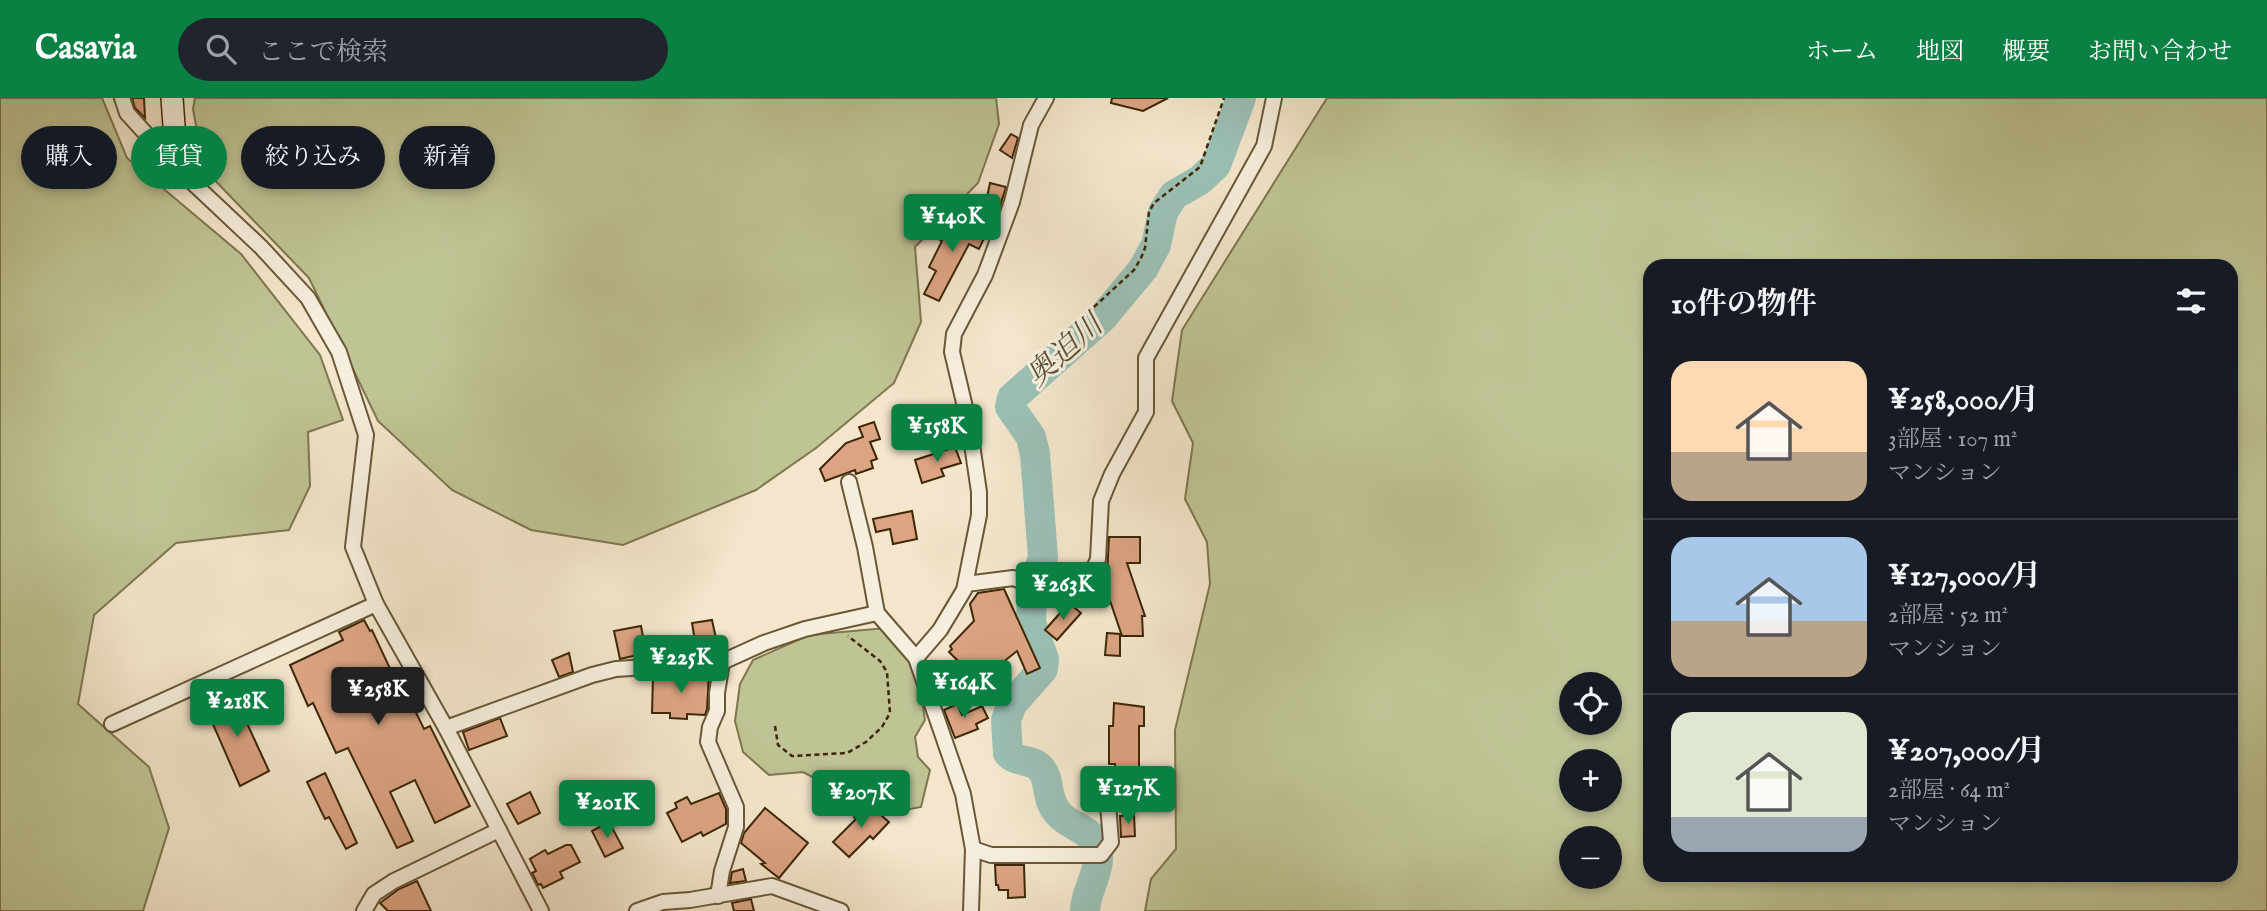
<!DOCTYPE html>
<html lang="ja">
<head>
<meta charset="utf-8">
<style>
  :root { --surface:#171b24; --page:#20242c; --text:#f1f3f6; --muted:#9ea1a6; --line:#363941; --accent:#0b8043 }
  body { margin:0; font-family:"IM FELL English","Noto Serif JP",serif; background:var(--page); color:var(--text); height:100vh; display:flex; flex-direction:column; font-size:26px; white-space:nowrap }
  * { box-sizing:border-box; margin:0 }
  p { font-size:23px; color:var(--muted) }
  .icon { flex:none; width:38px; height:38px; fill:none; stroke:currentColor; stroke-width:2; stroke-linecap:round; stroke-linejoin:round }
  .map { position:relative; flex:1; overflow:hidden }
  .details { position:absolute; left:1643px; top:161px; width:595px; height:623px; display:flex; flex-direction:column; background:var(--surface); border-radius:21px; box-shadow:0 4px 10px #0003 }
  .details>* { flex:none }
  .banner { position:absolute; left:21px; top:28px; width:665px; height:63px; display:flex; gap:14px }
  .fabs { position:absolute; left:1559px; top:574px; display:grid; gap:14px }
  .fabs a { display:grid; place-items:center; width:63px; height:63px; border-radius:50%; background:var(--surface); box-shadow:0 4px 10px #0003; font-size:35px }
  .price { position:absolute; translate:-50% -60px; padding:0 16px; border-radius:7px; background:var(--accent); color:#fff; font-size:23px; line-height:46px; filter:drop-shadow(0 2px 4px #0008) }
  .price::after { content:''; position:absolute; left:50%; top:42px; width:21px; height:16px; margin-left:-10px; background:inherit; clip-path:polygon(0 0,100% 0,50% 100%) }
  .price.on { background:#222; color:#fff }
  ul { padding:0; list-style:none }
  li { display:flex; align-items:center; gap:21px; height:175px; padding:0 28px }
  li+li { border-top:2px solid var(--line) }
  li span { display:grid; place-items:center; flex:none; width:196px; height:140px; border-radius:21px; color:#555 }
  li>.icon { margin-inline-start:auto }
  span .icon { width:84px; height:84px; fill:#fffc; stroke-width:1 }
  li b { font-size:30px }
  h2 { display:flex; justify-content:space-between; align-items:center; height:84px; padding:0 28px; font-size:30px }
  .tag { padding:0 24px; border-radius:32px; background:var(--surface); box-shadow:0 4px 10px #0003; font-size:24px; line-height:63px }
  .tag.on { background:var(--accent); color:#fff }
  header { display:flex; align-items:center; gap:42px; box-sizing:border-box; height:98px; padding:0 35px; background:var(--accent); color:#fff }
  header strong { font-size:33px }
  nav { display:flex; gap:38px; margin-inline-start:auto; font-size:24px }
  .search { width:490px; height:63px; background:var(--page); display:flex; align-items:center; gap:18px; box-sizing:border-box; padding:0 24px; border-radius:38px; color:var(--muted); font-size:26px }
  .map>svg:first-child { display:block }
  .green { fill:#bfc495; stroke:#7e764c; stroke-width:2; fill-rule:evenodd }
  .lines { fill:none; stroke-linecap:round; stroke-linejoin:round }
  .river { stroke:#9bc0b5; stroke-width:30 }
  .building { fill:#dca483; stroke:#3d2704; stroke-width:2 }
  .street-casing { stroke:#6a5736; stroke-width:18 }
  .secondary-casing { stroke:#3d2704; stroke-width:24 }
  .path { stroke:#3d2704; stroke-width:2.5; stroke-dasharray:5 3.5; stroke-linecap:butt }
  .street { stroke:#f7efde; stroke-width:14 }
  .secondary { stroke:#f7efde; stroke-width:21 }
  .labels { text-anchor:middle; stroke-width:6; stroke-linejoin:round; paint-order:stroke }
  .water-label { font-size:30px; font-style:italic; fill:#595539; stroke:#f7efde }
</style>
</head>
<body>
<header>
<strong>Casavia</strong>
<div class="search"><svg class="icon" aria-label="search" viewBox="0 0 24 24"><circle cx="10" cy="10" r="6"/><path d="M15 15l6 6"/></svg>ここで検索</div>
<nav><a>ホーム</a><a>地図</a><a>概要</a><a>お問い合わせ</a></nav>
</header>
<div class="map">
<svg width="2267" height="813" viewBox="0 0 2267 813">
  <rect width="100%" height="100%" fill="#f3e6cc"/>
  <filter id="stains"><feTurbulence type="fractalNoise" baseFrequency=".00286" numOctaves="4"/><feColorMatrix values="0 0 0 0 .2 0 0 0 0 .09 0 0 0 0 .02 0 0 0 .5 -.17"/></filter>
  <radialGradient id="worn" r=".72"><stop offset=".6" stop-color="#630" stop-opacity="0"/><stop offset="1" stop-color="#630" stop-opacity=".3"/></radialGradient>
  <g class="green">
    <path d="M0,0h102l25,60 114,96 79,101 23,65 -35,12 2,54 -21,44 -113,13 -82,72 -16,89 71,63 20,61 -26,83h-143z"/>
    <path d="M195,0h801l3,26 -21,59 -63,64 6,75 -27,61 -78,65 -60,42 -133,55 -92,-15 -79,-40 -74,-69 -69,-143 -105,-109 -11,-60z"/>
    <path d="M1327,0h940v813h-1122l6,-32 25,-30 -1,-119 35,-146 -3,-42 -22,-43 8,-56 -21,-42 10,-71zM2231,168v609h-581v-609zM1610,586v39h-38v-39zM1572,663h38v39h-38zM1572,740h38v39h-38z"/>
    <path d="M886,530l23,25 11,33 5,34 -10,17 3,20 12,13 -9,37 -16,3 -17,-16 -28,-6h-27l-30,-16 -34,3 -26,-23 -8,-31 5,-37 13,-24 56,-25z"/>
  </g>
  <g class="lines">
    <path class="river" d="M1085,813c0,-18 13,-35 13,-52 1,-32 -25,-28 -40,-46 -13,-14 -7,-33 -17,-44 -9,-11 -24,-6 -33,-16l-2,-33 6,-16 31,-35 1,-10 -13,-36 1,-30 11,-36 -8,-103 -4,-17 -21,-30 2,-9 91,-81 40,-48 13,-24 7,-33 11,-17 26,-15 16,-15 25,-67"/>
  </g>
  <g class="building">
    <path d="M132,0h12l1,20 -10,-10z"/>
    <path d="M1112,0h56l-25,13 -32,-8z"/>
    <path d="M1011,36l7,4 -6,20 -12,-8z"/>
    <path d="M990,85l16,4 -6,19 -14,-4z"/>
    <path d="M948,121l15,7 2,-4 22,10 -8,17 -10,-5 -30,57 -15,-7 12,-23 -7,-4 13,-26 -2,-1 2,-8z"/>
    <path d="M874,324l6,17 -10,3 7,17 -6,2 2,7 -17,6 -1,-4 -30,11 -5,-12 26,-26 17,-6 -4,-10z"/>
    <path d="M955,349l6,16 -20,6 3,7 -22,7 -7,-23z"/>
    <path d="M912,413l5,28 -24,5 -3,-15 -14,3 -3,-13z"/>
    <path d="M1109,439h31v26h-13l18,53h-3l1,20h-21l-20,-59 5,-2z"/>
    <path d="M1004,491l36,79 -13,6 -10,-23 -25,20 14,13 -3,1 5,4 -8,8h-5l-46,-45 3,-3 -2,-3 24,-25 -4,-17 8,-11z"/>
    <path d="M1069,505l12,10 -24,27 -12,-10z"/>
    <path d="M364,522l6,11 2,-1 27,58 4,-2 21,43 6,-3 40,80 -35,17 -20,-43 -25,12 23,49 -16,7 -49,-100 -12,5 -23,-50 -5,3 -18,-41 53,-25 -4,-8z"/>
    <path d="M712,522l5,23 -21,4 -4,-24z"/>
    <path d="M641,528l5,27 -26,6 -6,-28z"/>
    <path d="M1107,535l13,1v22l-15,-1z"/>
    <path d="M569,555l4,19 -14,5 -7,-17z"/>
    <path d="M709,575l-2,36 -2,6 -18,-1v5l-17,-1v-5h-18l1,-37h32v-2z"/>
    <path d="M233,595l36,78 -29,15 -35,-80z"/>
    <path d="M1114,605l30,4v19h-5v57h-8l-1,27h-12l-3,-46h-6v-38h4z"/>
    <path d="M957,606l5,11 20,-9 6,12 -12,6 2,5 -23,9 -11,-28z"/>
    <path d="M500,620l7,18 -38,14 -6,-18z"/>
    <path d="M325,675l32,70 -11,6 -17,-32 -4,2 -18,-37z"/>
    <path d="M530,694l10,21 -22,11 -11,-20z"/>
    <path d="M719,695l7,16v15l-23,12 -2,-4 -19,10 -15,-29 10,-5 -2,-5 12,-6 4,7z"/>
    <path d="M867,705l22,19 -16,17 -3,-3 -21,21 -16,-15 23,-23 -2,-2z"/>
    <path d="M765,710l43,35 -29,35 -18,-14 4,-1 -24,-20 3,-10z"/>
    <path d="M1134,717l1,21 -14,1 -1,-21z"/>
    <path d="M609,724l14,26 -18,9 -13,-26z"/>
    <path d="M566,747h5l9,17 -20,10 3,6 -20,10 -2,-4 -3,1 -6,-12 4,-2 -6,-12 15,-9 3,4z"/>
    <path d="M995,767h29l1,32 -17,1v-8h-9l-1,-5h-2z"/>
    <path d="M743,771l3,12 -16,2 2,-11z"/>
    <path d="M417,783l14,30h-43l-8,-8 19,-14z"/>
    <path d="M751,801l3,12h-20l-2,-8z"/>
  </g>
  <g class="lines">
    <g class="street-casing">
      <g id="street">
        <path d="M122,0l5,15 50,55 84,79 47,51 31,54 27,83 -13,112 23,57 70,124 95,183"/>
        <path d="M849,384l16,65 12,66"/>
        <path d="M966,486l47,-6 33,12 36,5 16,-36 3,-58 11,-27 34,-62v-54l118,-212 10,-48"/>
        <path d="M916,560l24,-28 24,-40 15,-75v-23l-10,-68 -17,-72 2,-18 31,-59 27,-73 19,-77 15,-27"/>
        <path d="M112,626l264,-120"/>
        <path d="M446,630l146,-53 24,-6 106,-7 42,-19 41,-14 72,-16 39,45 47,136 10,55 -2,62"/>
        <path d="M973,751l18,6h110l10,-13 -5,-63"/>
        <path d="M718,798l4,-25 14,-44v-20l-28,-65 2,-15 7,-16v-18l5,-31"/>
        <path d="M364,813l10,-17 20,-13 105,-51"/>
        <path d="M637,813l26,-9 27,-2 82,-14 69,25"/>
      </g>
    </g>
    <g class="secondary-casing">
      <path id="secondary" d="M172,0l5,70"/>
    </g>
    <g class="path">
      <path d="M1094,209l40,-37 7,-12 4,-10 4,-36 5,-9 46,-36 24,-69"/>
      <path d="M775,628l3,19 14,11 55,-3 19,-11 16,-15 8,-14 -3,-41 -7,-11 -32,-25"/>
    </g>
    <use href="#street" class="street"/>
    <use href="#secondary" class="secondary"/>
  </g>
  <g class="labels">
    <g class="water-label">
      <text transform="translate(1064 252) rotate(-42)" y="10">奥迫川</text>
    </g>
  </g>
  <rect width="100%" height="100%" filter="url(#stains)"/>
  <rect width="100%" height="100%" fill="url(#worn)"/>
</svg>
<div class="fabs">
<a><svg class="icon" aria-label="locate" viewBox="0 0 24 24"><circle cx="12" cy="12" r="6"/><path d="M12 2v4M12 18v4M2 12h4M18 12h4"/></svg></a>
<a>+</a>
<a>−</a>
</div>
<b class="price" style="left:952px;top:156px">¥140K</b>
<b class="price" style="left:937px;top:366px">¥158K</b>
<b class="price" style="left:1063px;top:524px">¥263K</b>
<b class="price" style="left:681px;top:597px">¥225K</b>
<b class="price" style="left:964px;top:622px">¥164K</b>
<b class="price on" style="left:378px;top:629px">¥258K</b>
<b class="price" style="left:237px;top:641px">¥218K</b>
<b class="price" style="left:1128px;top:728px">¥127K</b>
<b class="price" style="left:861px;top:732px">¥207K</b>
<b class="price" style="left:607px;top:742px">¥201K</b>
<div class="banner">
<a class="tag">購入</a>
<a class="tag on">賃貸</a>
<a class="tag">絞り込み</a>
<a class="tag">新着</a>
</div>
<section class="details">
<h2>10件の物件<svg class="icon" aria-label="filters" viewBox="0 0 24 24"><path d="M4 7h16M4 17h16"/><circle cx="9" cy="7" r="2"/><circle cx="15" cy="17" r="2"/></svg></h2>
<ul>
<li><span style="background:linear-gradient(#ffd9b3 65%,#b9a48a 0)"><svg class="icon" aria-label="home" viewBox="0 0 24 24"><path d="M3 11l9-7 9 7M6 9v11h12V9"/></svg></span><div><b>¥258,000/月</b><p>3部屋 · 107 m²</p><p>マンション</p></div></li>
<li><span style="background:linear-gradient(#a9c7e8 60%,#b9a48a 0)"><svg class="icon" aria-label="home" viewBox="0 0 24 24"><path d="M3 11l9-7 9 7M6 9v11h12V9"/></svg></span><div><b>¥127,000/月</b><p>2部屋 · 52 m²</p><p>マンション</p></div></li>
<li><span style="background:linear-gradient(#dfe7d0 75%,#9aa5b1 0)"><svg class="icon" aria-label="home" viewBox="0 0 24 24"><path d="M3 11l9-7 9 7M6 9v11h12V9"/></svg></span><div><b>¥207,000/月</b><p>2部屋 · 64 m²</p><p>マンション</p></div></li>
</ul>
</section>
</div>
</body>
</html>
